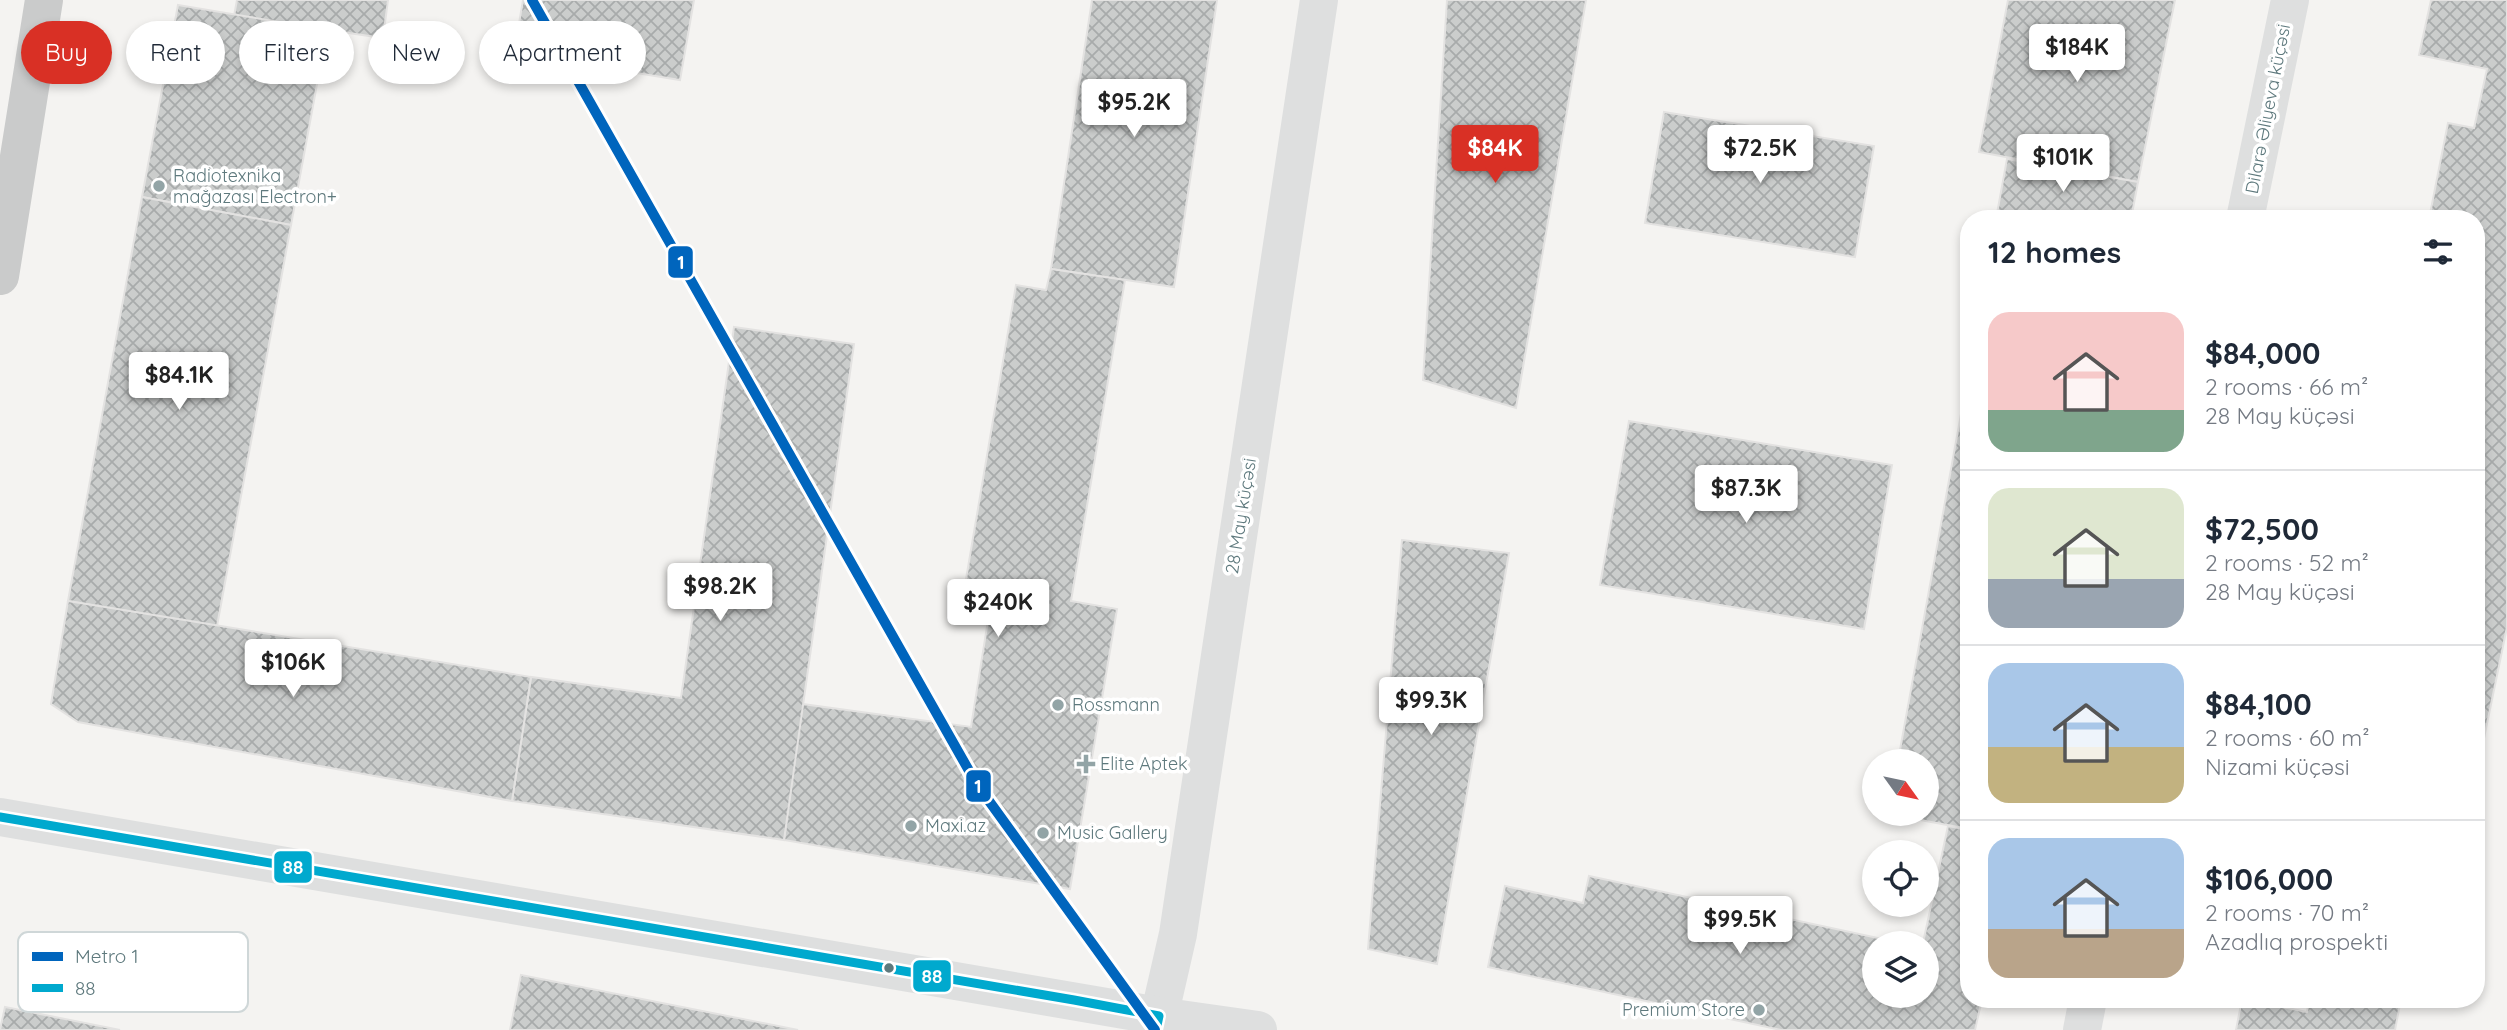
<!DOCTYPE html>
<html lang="en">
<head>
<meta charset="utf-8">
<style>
  :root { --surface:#fff; --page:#f6f6f7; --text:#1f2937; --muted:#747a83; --line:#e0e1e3; --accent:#d93025 }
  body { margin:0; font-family:Quicksand,sans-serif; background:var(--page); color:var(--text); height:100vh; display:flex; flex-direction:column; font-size:26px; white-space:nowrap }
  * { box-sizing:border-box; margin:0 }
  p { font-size:23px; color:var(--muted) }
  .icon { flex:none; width:38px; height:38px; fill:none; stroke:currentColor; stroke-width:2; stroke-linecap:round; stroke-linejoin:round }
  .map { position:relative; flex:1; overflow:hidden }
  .sheet { position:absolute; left:1960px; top:210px; width:525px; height:798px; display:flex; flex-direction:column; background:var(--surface); border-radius:28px; box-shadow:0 4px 10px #0003 }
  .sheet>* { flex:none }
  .top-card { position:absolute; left:21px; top:21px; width:665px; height:63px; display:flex; gap:14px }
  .needle { width:46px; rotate:123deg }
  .controls { position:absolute; left:1862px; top:749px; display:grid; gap:14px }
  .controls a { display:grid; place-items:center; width:77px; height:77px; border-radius:50%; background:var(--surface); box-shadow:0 4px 10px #0003; font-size:35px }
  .price { position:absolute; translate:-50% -60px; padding:0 16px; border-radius:7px; background:#fff; color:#222; font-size:23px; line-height:46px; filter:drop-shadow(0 2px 4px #0008) }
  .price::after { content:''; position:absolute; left:50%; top:42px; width:21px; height:16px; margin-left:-10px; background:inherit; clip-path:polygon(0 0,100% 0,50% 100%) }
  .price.active { background:var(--accent); color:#fff }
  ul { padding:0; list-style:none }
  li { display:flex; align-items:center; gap:21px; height:175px; padding:0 28px }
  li+li { border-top:2px solid var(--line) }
  li span { display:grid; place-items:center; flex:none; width:196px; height:140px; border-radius:21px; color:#555 }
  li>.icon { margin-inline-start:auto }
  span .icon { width:84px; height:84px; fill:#fffc; stroke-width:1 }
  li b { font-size:30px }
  h2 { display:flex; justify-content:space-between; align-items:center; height:84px; padding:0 28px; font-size:30px }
  .chip { padding:0 24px; border-radius:32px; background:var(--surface); box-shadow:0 4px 10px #0003; font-size:24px; line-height:63px }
  .chip.active { background:var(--accent); color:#fff }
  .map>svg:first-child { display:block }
  .building { fill:url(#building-cross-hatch); stroke:#e3e2e1; stroke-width:2 }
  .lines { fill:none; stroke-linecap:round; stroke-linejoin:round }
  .minor { stroke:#cacbcb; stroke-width:38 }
  .secondary { stroke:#dedfdf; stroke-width:38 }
  .primary { stroke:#dedfdf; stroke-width:38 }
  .bus-1-casing { stroke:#fff; stroke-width:14 }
  .bus-1 { stroke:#00a9ce; stroke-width:9 }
  .metro-1-casing { stroke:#fff; stroke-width:16 }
  .metro-1 { stroke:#0065bd; stroke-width:10 }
  .poi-dot { fill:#92a4a6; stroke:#fff; stroke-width:2.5 }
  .bus-dot { fill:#5e797d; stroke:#fff; stroke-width:2.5 }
  .labels { text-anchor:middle; stroke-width:7; stroke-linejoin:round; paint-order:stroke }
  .street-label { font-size:18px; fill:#5e797d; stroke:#fff }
  .poi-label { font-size:18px; fill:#5e797d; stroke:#fff; text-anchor:start }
  .key { fill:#fff; stroke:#cfd7d8; stroke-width:2 }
  .key-label { font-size:19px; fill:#5e797d }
  .line-badge { stroke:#fff; stroke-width:2.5 }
  .badge-label { font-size:19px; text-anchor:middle; font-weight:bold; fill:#fff }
</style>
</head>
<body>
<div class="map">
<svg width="2507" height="1030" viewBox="0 0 2507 1030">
  <defs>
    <pattern id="building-cross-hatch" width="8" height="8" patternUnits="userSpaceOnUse" patternTransform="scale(1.75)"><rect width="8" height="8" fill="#cbcdcc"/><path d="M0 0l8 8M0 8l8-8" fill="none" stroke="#a8abab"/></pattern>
  </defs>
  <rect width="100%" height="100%" fill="#f4f3f1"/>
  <g class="building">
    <path d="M237,0h151l-5,38 -149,-22z"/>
    <path d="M523,0h171l-14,80 -166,-27z"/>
    <path d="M1092,0h125l-43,287 -123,-18z"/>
    <path d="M1447,0h139l-70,408 -93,-28z"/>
    <path d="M2008,0h167l-37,182 -159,-30z"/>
    <path d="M2431,0h76v627l-31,150v-558h-47l19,-96 26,5 13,-59 -68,-14z"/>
    <path d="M178,5l149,25 -36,195 -149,-28z"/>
    <path d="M1664,112l210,34 -19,111 -210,-34z"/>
    <path d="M2007,159l131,23 -7,37h-135z"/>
    <path d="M142,197l149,28 -74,401 -149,-25z"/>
    <path d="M1051,269l74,11 -54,321 46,8 -47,280 -286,-49 18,-136 169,23 22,-138 -28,-4 51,-300 30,5z"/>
    <path d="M734,327l120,17 -70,496 -272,-39 19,-124 150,21z"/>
    <path d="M1969,370v459l-81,-15h39v-53h-29z"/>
    <path d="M1629,421l263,44 -28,164 -264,-44z"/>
    <path d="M1402,540l107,13 -72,411 -69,-15z"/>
    <path d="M68,601l463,76 -19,124 -434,-79 -27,-18z"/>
    <path d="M1948,826l21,4v169h13l-7,31h-194l-293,-63 17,-81 78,17 6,-27 312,67h-27v53h53v-53h-4z"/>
    <path d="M521,975l277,55h-288z"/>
    <path d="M2242,999l65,13 2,-13h92l-6,31h-159z"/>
    <path d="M5,1007l115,23h-120z"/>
  </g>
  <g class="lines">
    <path class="minor" d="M0,276l44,-276"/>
    <g class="secondary">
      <path d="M2245,219l45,-219"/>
      <path d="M1156,1030l22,-96 141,-934"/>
      <path d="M2082,1030l6,-31"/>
    </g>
    <path class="primary" d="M0,817l1159,199 99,14"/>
    <g class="bus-1-casing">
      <path id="bus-1" d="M0,817l1074,183 85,16 -3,14"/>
    </g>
    <use href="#bus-1" class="bus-1"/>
    <g class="metro-1-casing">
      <path id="metro-1" d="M532,0l444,783 179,247"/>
    </g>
    <use href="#metro-1" class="metro-1"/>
  </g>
  <g class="poi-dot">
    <circle cx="159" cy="186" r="7"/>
    <circle cx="1058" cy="705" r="7"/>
    <path d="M1082.5 753.5h7v7h7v7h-7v7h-7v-7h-7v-7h7z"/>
    <circle cx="911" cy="826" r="7"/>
    <circle cx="1043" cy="833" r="7"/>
    <circle cx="1759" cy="1010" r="7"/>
  </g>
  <circle class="bus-dot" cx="889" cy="968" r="6"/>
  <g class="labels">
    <g class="street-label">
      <text transform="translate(2268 109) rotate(-79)" y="6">Dilarə Əliyeva küçəsi</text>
      <text transform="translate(1241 516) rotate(-81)" y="6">28 May küçəsi</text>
    </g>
    <g class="poi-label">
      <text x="173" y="182">Radiotexnika<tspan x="173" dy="21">mağazası Electron+</tspan></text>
      <text x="1072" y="711">Rossmann</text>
      <text x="1100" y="770">Elite Aptek</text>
      <text x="925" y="832">Maxi.az</text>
      <text x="1057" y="839">Music Gallery</text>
      <text x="1745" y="1016" text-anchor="end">Premium Store</text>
    </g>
  </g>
  <rect x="18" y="932" width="230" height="80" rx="10" class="key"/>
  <rect x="32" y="952" width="31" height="9" fill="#0065bd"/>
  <rect x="32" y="984" width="31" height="8" fill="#00a9ce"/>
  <g class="key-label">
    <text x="75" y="963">Metro 1</text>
    <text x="75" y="995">88</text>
  </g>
  <g class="line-badge">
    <rect x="667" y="245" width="27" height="34" rx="7" fill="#0065bd"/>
    <rect x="965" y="769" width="27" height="34" rx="7" fill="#0065bd"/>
    <rect x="273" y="850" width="40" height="34" rx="7" fill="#00a9ce"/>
    <rect x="912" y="959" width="40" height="34" rx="7" fill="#00a9ce"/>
  </g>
  <g class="badge-label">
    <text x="681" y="269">1</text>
    <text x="978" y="793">1</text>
    <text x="293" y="874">88</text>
    <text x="932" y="983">88</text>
  </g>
</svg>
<div class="controls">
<a><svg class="needle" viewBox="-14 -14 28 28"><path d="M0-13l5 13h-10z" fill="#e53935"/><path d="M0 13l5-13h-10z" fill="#747a83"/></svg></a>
<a><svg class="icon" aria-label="locate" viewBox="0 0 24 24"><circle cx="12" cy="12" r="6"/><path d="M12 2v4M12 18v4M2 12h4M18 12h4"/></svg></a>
<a><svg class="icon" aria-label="layers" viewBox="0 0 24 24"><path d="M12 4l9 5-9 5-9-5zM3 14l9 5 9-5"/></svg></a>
</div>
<b class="price" style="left:2077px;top:84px">$184K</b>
<b class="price" style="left:1134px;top:139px">$95.2K</b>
<b class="price active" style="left:1495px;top:185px">$84K</b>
<b class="price" style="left:1760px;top:185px">$72.5K</b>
<b class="price" style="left:2063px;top:194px">$101K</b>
<b class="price" style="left:179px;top:412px">$84.1K</b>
<b class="price" style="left:1746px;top:525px">$87.3K</b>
<b class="price" style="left:720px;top:623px">$98.2K</b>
<b class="price" style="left:998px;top:639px">$240K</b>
<b class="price" style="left:293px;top:699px">$106K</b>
<b class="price" style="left:1431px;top:737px">$99.3K</b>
<b class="price" style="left:1740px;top:956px">$99.5K</b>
<div class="top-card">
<a class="chip active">Buy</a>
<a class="chip">Rent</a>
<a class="chip">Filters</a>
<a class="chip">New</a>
<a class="chip">Apartment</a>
</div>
<section class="sheet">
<h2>12 homes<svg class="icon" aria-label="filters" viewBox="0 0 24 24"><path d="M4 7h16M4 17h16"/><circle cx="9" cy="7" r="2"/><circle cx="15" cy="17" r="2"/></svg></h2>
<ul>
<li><span style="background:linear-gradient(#f6c9c9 70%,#7fa58c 0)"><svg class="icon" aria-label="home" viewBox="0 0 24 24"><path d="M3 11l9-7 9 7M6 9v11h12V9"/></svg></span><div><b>$84,000</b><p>2 rooms · 66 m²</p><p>28 May küçəsi</p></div></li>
<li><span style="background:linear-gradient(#dfe7d0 65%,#9aa5b1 0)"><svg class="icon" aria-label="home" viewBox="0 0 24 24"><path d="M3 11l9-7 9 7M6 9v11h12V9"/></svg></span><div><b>$72,500</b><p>2 rooms · 52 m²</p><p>28 May küçəsi</p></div></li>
<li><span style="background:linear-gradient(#a9c7e8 60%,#c2b280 0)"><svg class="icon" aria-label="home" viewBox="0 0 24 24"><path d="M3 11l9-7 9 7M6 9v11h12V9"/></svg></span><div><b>$84,100</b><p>2 rooms · 60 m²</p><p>Nizami küçəsi</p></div></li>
<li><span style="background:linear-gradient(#a9c7e8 65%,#b9a48a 0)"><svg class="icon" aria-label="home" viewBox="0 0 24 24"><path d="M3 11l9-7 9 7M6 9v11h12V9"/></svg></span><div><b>$106,000</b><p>2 rooms · 70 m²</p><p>Azadlıq prospekti</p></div></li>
</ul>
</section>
</div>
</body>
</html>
